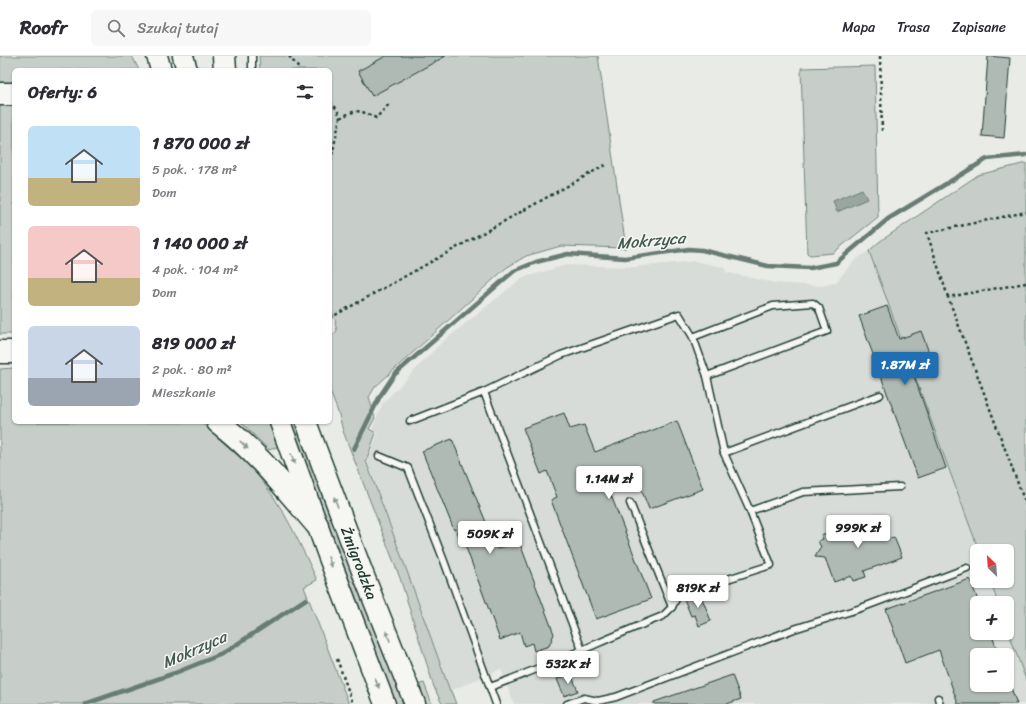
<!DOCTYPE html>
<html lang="pl">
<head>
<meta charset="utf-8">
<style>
  :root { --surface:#fff; --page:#f7f7f7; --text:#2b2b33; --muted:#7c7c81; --line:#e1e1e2; --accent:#1f6fb2 }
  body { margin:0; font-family:Sriracha,sans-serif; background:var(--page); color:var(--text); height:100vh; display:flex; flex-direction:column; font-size:15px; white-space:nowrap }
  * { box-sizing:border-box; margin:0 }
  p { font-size:13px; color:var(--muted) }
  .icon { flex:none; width:22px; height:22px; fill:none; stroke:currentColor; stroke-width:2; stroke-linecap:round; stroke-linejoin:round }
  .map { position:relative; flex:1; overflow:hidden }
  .drawer { position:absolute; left:12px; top:12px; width:320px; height:356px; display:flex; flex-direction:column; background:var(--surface); border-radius:6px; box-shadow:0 1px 3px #0004 }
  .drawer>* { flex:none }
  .needle { width:26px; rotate:335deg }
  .controls { position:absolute; left:970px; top:488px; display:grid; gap:8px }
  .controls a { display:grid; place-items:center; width:44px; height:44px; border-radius:6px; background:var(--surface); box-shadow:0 1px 3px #0004; font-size:20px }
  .price { position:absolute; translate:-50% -34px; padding:0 9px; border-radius:4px; background:#fff; color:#222; font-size:13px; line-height:26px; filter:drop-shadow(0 1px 2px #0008) }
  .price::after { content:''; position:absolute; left:50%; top:24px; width:12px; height:9px; margin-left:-6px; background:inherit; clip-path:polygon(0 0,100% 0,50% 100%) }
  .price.on { background:var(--accent); color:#fff }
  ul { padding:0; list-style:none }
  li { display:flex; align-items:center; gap:12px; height:100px; padding:0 16px }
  li span { display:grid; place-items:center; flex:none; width:112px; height:80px; border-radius:6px; color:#555 }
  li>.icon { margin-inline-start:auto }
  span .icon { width:48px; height:48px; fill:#fffc; stroke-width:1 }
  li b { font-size:17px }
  h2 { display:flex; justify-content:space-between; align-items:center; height:48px; padding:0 16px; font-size:17px }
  header { display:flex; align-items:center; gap:24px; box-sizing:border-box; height:56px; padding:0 20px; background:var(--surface); border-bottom:1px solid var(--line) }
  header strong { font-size:19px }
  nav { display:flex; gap:22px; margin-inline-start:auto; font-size:14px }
  .search { width:280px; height:36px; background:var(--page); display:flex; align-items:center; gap:10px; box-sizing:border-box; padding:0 14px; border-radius:6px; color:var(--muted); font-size:15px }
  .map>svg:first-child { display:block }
  .built { fill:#d8dcd8; fill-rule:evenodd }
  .green { fill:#c7cec9; stroke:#73867e }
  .water { fill:#99a6a0; stroke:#687c75 }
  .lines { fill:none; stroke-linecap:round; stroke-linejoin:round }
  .stream { stroke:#687c75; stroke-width:4.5 }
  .building { fill:#b0bab5; stroke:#1f3d34 }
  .lane-casing { stroke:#1f3d34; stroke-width:9 }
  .primary-casing { stroke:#1f3d34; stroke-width:23 }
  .highway-casing { stroke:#1f3d34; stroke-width:25 }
  .path { stroke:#1f3d34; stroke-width:2.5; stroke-dasharray:3 3; stroke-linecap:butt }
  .lane { stroke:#f6f6f2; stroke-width:6 }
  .primary { stroke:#f6f6f2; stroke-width:20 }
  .highway { stroke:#f6f6f2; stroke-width:22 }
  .oneway { fill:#8a9a93 }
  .labels { text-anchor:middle; stroke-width:3; stroke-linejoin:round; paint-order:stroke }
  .street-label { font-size:15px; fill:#1f3d34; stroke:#f6f6f2 }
  .water-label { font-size:16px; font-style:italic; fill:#445c54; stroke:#f6f6f2 }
</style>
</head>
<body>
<header>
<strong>Roofr</strong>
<div class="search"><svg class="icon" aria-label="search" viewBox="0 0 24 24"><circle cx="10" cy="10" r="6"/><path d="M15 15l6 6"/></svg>Szukaj tutaj</div>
<nav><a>Mapa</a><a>Trasa</a><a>Zapisane</a></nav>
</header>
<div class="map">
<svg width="1026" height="648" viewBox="0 0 1026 648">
  <rect width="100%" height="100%" fill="#e9ebe7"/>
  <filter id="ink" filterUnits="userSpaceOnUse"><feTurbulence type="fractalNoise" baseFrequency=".025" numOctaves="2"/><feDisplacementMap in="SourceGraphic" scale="8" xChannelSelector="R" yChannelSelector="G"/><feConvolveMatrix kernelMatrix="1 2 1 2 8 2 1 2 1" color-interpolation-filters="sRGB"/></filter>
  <g filter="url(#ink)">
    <path class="built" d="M869,195l110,300h-2v30h13l8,22h-21v30h30v-5l19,52v24h-512l-13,-35 -51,22 -83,-230 11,-28 -6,-3 10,-26 59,-61 81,-65 44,-13 68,2 61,-6 29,6 2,5 49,11 46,3 14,-3 20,-23zM977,599h30v30h-30z"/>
    <g class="green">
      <path d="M0,0h132l7,14h-125v15h-14z"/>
      <path d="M259,0h339l28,192 -65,-2 -35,10 -20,12 -131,119 -6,10 6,21 -6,11 7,4 -10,28 42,113 42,117h1l5,13h-14l-8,-17 -34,-109 -57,-147 -4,-16 -9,-24v-54l7,-6 -2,-8 1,-1 -6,-14v-238h-70z"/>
      <path d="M875,10l3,151 -45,36 -23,2 -3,-2 -6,-185z"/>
      <rect x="0" y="45" width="14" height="233"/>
      <path d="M1026,107v517l-19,-52v-25h-9l-8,-22h17v-30h-28l-110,-300 10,-9 99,-67z"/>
      <path d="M14,312v54h185l8,5c16,17 36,31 51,49 26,31 42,68 59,104l-13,7 45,117h-349v-335z"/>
      <path d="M241,366h29l9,24 -10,4z"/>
      <path d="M290,366h6l83,220 25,62h-8z"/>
      <path d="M424,627l8,21h-7l-8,-19z"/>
    </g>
    <path class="water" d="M862,133l5,10 -30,13 -4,-11z"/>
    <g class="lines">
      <g class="stream">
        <path d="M354,393l26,-53 14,-21 120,-104 22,-9 32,-8 57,4 64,-9 13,1 66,16 42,2 26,-5 52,-44 99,-60 39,-4"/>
        <path d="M85,648l90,-31 47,-19 84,-55"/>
      </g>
    </g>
    <g class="building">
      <path d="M386,0h60l-74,40 -14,-25z"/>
      <path d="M988,0l22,2 -6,80 -22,-2z"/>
      <path d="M887,250l12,33 22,-8 13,35 -21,7 33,95 -28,10 -59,-162z"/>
      <path d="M564,357l6,16 14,-4 11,27 82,-31 26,68 -54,20 -12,-30 -28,11 42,109 -55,20 -45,-119 6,-3 -10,-26 -6,3 -18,-46z"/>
      <path d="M452,383l45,110 22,-8 35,93 -5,12 -15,5 -2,-8 -8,3 -4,-14 -20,8 -36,-98 -2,1 -6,-14 -2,1 -32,-79z"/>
      <path d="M878,458l10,25 6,-2 8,20 -38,14 2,6 -13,4 -2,-5 -17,6 -9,-24 -10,-1 6,-10 -3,-6 5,-2 -2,-4z"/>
      <path d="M970,523l7,19v35h14l8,22h-22v30h33l7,19h-59l-19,-54 -34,13 -19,-54z"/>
      <path d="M700,537l11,28 -12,5 -4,-11 -4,1 -7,-17z"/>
      <path d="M571,618l7,17 -14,5 -7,-17z"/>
      <path d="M732,619l9,24 -14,5h-73v-2z"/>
    </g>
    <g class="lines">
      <g class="lane-casing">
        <g id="lane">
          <path d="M252,0v14"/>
          <path d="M693,281l80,-31 40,-3 6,5 8,23 -120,45"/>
          <path d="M484,336l98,258"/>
          <path d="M410,365l74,-29 77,-37 118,-41 14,23 14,39 17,77 26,58 21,54 -93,30 -6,12 -9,9c-58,23 -114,50 -173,71"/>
          <path d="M724,397l156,-58"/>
          <path d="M379,400l29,12 36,93 52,143"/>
          <path d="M630,447l42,104"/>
          <path d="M750,455l53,-19 97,-5"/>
          <path d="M938,642l2,6"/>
          <path d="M567,648l17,-6 14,3 18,-4 178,-68 67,-21 106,-40"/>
        </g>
      </g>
      <g class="primary-casing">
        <g id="primary">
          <path d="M157,0l4,14"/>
          <path d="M183,0l4,14"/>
          <path d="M280,366l48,133 57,149"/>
          <path d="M306,366l56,149 53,133"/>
        </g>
      </g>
      <g class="highway-casing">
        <g id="highway">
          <path d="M224,0l1,14"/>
          <path d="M0,38h14"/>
          <path d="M0,296h14"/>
          <path d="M218,366c38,29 68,67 99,103"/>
        </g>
      </g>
      <g class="path">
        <path d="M289,0l11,14"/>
        <path d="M880,0l2,76"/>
        <path d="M330,46l7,7 3,9 -10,46"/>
        <path d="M340,62c18,-9 17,-9 36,0l14,-15"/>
        <path d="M1026,227l-78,14 78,208"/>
        <path d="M948,241l-21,-64 99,-21"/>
        <path d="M330,262l277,-154"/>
        <path d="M337,603l16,45"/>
      </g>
      <use href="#lane" class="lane"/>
      <use href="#primary" class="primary"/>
      <use href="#highway" class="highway"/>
    </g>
    <defs><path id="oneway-solid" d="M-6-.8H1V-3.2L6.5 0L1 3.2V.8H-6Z"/></defs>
    <g class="oneway">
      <use href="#oneway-solid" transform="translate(244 389) rotate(44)"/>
      <use href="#oneway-solid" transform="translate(293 403) rotate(70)"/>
      <use href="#oneway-solid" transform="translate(336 446) rotate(-110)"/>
      <use href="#oneway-solid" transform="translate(330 506) rotate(69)"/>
      <use href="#oneway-solid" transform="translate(388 580) rotate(-111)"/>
      <use href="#oneway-solid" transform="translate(377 627) rotate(69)"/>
    </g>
  </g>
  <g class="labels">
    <g class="street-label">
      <text transform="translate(359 507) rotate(69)" y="5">Żmigrodzka</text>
    </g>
    <g class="water-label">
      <text transform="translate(651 184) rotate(-5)" y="6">Mokrzyca</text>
      <text transform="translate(194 593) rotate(-24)" y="6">Mokrzyca</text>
    </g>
  </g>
</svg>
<div class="controls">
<a><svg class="needle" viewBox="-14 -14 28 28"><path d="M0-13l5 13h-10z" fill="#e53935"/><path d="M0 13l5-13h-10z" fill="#7c7c81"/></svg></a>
<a>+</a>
<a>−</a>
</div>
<b class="price on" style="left:905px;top:330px">1.87M zł</b>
<b class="price" style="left:609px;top:444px">1.14M zł</b>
<b class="price" style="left:858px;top:493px">999K zł</b>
<b class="price" style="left:490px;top:499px">509K zł</b>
<b class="price" style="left:698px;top:553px">819K zł</b>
<b class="price" style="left:568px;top:629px">532K zł</b>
<section class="drawer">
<h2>Oferty: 6<svg class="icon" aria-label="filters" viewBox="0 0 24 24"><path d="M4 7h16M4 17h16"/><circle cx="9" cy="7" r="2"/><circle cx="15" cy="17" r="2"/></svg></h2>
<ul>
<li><span style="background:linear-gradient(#bfe0f5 65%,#c2b280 0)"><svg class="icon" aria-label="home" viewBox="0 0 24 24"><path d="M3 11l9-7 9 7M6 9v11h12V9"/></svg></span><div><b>1 870 000 zł</b><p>5 pok. · 178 m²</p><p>Dom</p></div></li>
<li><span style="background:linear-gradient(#f6c9c9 65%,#c2b280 0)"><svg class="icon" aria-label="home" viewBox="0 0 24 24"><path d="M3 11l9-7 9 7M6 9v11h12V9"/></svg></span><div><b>1 140 000 zł</b><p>4 pok. · 104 m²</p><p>Dom</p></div></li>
<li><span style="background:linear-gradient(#c9d6e8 65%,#9aa5b1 0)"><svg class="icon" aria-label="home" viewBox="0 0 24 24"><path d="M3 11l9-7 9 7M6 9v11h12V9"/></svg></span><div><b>819 000 zł</b><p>2 pok. · 80 m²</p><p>Mieszkanie</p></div></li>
</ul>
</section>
</div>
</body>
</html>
